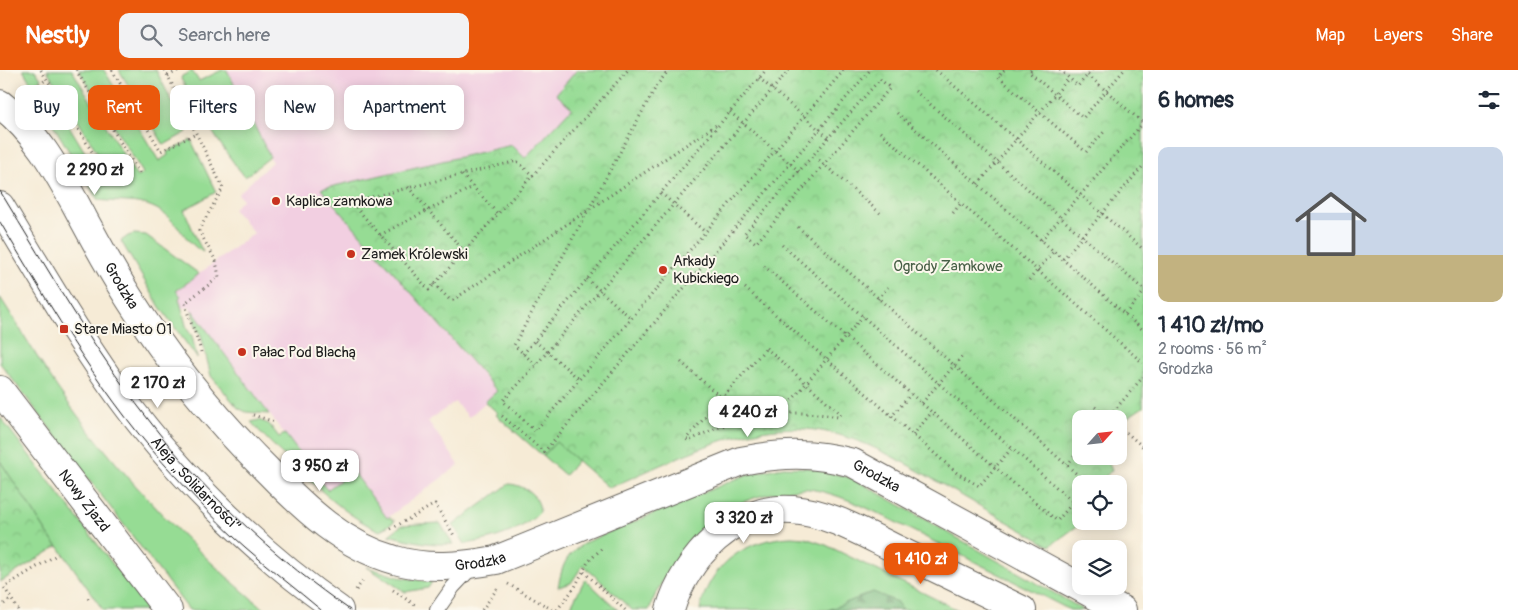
<!DOCTYPE html>
<html lang="en">
<head>
<meta charset="utf-8">
<style>
  :root { --surface:#fff; --page:#f2f2f3; --text:#1f2937; --muted:#747a83; --line:#e0e1e3; --accent:#ea580c }
  body { margin:0; font-family:Pangolin,sans-serif; background:var(--page); color:var(--text); height:100vh; display:flex; flex-direction:column; font-size:19px; white-space:nowrap }
  * { box-sizing:border-box; margin:0 }
  p { font-size:16px; color:var(--muted) }
  .icon { flex:none; width:28px; height:28px; fill:none; stroke:currentColor; stroke-width:2; stroke-linecap:round; stroke-linejoin:round }
  .map { position:relative; flex:1; overflow:hidden }
  .drawer { display:flex; flex-direction:column; background:var(--surface); width:375px }
  .drawer>* { flex:none }
  .banner { position:absolute; left:15px; top:15px; width:475px; height:45px; display:flex; gap:10px }
  .needle { width:32px; rotate:63deg }
  .fabs { position:absolute; left:1072px; top:340px; display:grid; gap:10px }
  .fabs a { display:grid; place-items:center; width:55px; height:55px; border-radius:10px; background:var(--surface); box-shadow:0 2px 12px #0003; font-size:25px }
  .price { position:absolute; translate:-50% -42px; padding:0 11px; border-radius:10px; background:#fff; color:#222; font-size:16px; line-height:32px; filter:drop-shadow(0 1px 2px #0008) }
  .price::after { content:''; position:absolute; left:50%; top:30px; width:15px; height:11px; margin-left:-8px; background:inherit; clip-path:polygon(0 0,100% 0,50% 100%) }
  .price.active { background:var(--accent); color:#fff }
  ul { padding:0; list-style:none }
  li { display:grid; align-content:center; gap:10px; height:265px; padding:0 15px }
  li+li { border-top:1px solid var(--line) }
  li span { display:grid; place-items:center; height:155px; border-radius:10px; color:#555 }
  li>.icon { margin-inline-start:auto }
  span .icon { width:90px; height:90px; fill:#fffc; stroke-width:1 }
  li b { font-size:21px }
  h2 { display:flex; justify-content:space-between; align-items:center; height:60px; padding:0 15px; font-size:21px }
  .pill { padding:0 18px; border-radius:10px; background:var(--surface); box-shadow:0 2px 12px #0003; font-size:18px; line-height:45px }
  .pill.active { background:var(--accent); color:#fff }
  header { display:flex; align-items:center; gap:30px; box-sizing:border-box; height:70px; padding:0 25px; background:var(--accent); color:#fff }
  header strong { font-size:24px }
  nav { display:flex; gap:28px; margin-inline-start:auto; font-size:18px }
  .search { width:350px; height:45px; background:var(--page); display:flex; align-items:center; gap:12px; box-sizing:border-box; padding:0 18px; border-radius:10px; color:var(--muted); font-size:19px }
  main { display:flex; flex:1; min-height:0 }
  .map>svg:first-child { display:block }
  .built { fill:#f2cfe1 }
  .green { fill:#96dc94; stroke:#597c58 }
  .forest { fill:url(#forest-firs); stroke:#4a6c4d }
  .park { fill:url(#park-crowns); stroke:#597c58 }
  .lines { fill:none; stroke-linecap:round; stroke-linejoin:round }
  .service-casing { stroke:#68645d; stroke-width:16 }
  .tertiary-casing { stroke:#68645d; stroke-width:30 }
  .secondary-casing { stroke:#68645d; stroke-width:30 }
  .path { stroke:#68645d; stroke-width:3; stroke-dasharray:1 4; stroke-linecap:butt }
  .service { stroke:#fff; stroke-width:14 }
  .tertiary { stroke:#fff; stroke-width:28 }
  .secondary { stroke:#fff; stroke-width:28 }
  .tram { stroke:#1c1c1c; stroke-width:1 }
  .poi-dot { fill:#c8321e; stroke:#fbf7ec; stroke-width:2 }
  .labels { text-anchor:middle; stroke-width:4; stroke-linejoin:round; paint-order:stroke }
  .poi-label { font-size:15px; fill:#1c1c1c; stroke:#fbf7ec; text-anchor:start }
  .park-label { font-size:15px; fill:#475f46; stroke:#fbf7ec }
  .street-label { font-size:15px; fill:#1c1c1c; stroke:#fbf7ec }
</style>
</head>
<body>
<header>
<strong>Nestly</strong>
<div class="search"><svg class="icon" aria-label="search" viewBox="0 0 24 24"><circle cx="10" cy="10" r="6"/><path d="M15 15l6 6"/></svg>Search here</div>
<nav><a>Map</a><a>Layers</a><a>Share</a></nav>
</header>
<main>
<div class="map">
<svg width="1143" height="540" viewBox="0 0 1143 540">
  <defs>
    <pattern id="forest-firs" width="22" height="20" patternUnits="userSpaceOnUse" patternTransform="scale(1.25)"><rect width="22" height="20" fill="#78bc7e"/><path d="M5 1l3.5 6h-7zM16 11l3.5 6h-7z" fill="#629866"/></pattern>
    <pattern id="park-crowns" width="20" height="18" patternUnits="userSpaceOnUse" patternTransform="scale(1.25)"><rect width="20" height="18" fill="#96dc94"/><path d="M2 6a3 3 0 1 1 6 0M12 15a3 3 0 1 1 6 0" fill="none" stroke="#81bc7f"/></pattern>
  </defs>
  <rect width="100%" height="100%" fill="#fbf7ec"/>
  <filter id="ink" filterUnits="userSpaceOnUse"><feTurbulence type="fractalNoise" baseFrequency=".02" numOctaves="2"/><feDisplacementMap in="SourceGraphic" scale="10" xChannelSelector="R" yChannelSelector="G"/><feConvolveMatrix kernelMatrix="1 2 1 2 8 2 1 2 1" color-interpolation-filters="sRGB"/></filter>
  <filter id="wash" filterUnits="userSpaceOnUse"><feTurbulence type="fractalNoise" baseFrequency=".0096" numOctaves="4" result="noise"/><feDisplacementMap in="SourceGraphic" scale="20" xChannelSelector="R" yChannelSelector="G"/><feGaussianBlur stdDeviation="1.12" result="paint"/><feColorMatrix in="noise" values="0 0 0 0 0 0 0 0 0 0 0 0 0 0 0 0 0 1.4 0 .05"/><feComposite in="paint" operator="in"/></filter>
  <g filter="url(#wash)">
    <rect width="100%" height="100%" fill="#f6ebd6"/>
    <path class="built" d="M227,0h350l-21,24 16,14 -47,50 -204,31 176,203 -28,25 -14,-15 -27,19 31,44 -72,53 -34,-46 -26,19 -138,-184 -7,1 -6,-17 78,-58 -21,-24 10,-10 -5,-5 34,-32z"/>
    <g class="green">
      <path d="M23,0h12l6,9 -9,6z"/>
      <path d="M47,0h25l65,107 6,-4 -64,-103h25l55,91 9,-6 -1,-3 24,-12 25,52 -32,18c7,14 11,28 19,42 -12,-6 -21,-21 -30,-30 -23,-25 -44,-18 -75,-22l-65,-109 11,-6 61,100 11,-2z"/>
      <path d="M119,0h37l31,62 -23,13z"/>
      <path d="M222,0h5l43,87 -25,20c-25,-30 -44,-64 -64,-98l1,-3 10,-5 7,10z"/>
      <path d="M134,164l12,1 52,38 1,1 -23,17 5,5 -2,2 8,31 5,7 5,22 -37,-51 -39,-66 7,-5z"/>
      <path d="M0,227c22,34 42,70 66,103 59,80 124,147 199,210h-76l-189,-247z"/>
      <path d="M192,240l77,104 -23,-2 -8,-4 -27,-32 -10,-41 -5,-8z"/>
      <path d="M0,347l148,193h-45l-45,-64 -5,-4 -53,-81z"/>
      <path d="M259,350l10,4 10,13 6,-3 42,56 26,-19 34,47 2,-1 6,4 -15,10c-30,-13 -53,-35 -77,-57 -18,-17 -36,-34 -52,-52z"/>
      <path d="M570,355l22,19 -27,31 -22,-19z"/>
      <path d="M784,397l26,1 42,10 232,132h-14c-49,-25 -99,-50 -149,-75 -35,-17 -71,-39 -111,-46 -10,-1 -21,2 -30,3 -54,8 -88,38 -114,84 -7,11 -13,22 -17,34h-17l-49,-45 -12,18 -13,4c5,-24 7,-31 28,-45l162,-68z"/>
      <path d="M509,414c15,1 31,12 31,28 -19,20 -49,28 -75,32l-12,-19z"/>
      <path d="M440,453l13,21c-23,1 -43,-3 -64,-9l13,-10z"/>
      <path d="M791,467l14,1 21,7 132,65h-258c9,-46 46,-71 91,-73z"/>
      <path d="M367,497l31,10 34,5 -4,6 -23,4z"/>
      <path d="M585,509l33,31h-49z"/>
    </g>
    <path class="forest" d="M873,522l24,10 5,8h-74z"/>
    <g class="park">
      <path d="M577,0h566v337l-16,11 -8,9v-8h-38v37h24l7,14 -12,12 1,2h-20v37h3l-34,25c-35,-20 -70,-40 -105,-60 -65,-37 -116,-70 -195,-53 -46,10 -97,36 -141,55l-53,-46 -13,14 -47,-41 2,-2 -13,-11 12,-11 -176,-202 191,-44 13,13 47,-50 -16,-14z"/>
      <path d="M0,391l53,81 5,4 -58,36z"/>
    </g>
  </g>
  <g filter="url(#ink)">
    <g class="lines">
      <g class="service-casing">
        <path id="service" d="M437,540l16,-23 20,-21"/>
      </g>
      <g class="tertiary-casing">
        <g id="tertiary">
          <path id="s1" d="M0,136c36,60 71,120 111,177 57,82 145,170 228,227"/>
        </g>
      </g>
      <g class="secondary-casing">
        <g id="secondary">
          <path id="s2" d="M0,34c35,27 54,61 75,99 17,32 35,65 54,95 40,64 87,122 140,174 36,37 75,74 126,88 33,10 67,6 101,0l245,-99c41,-8 71,-9 112,2l269,147"/>
          <path id="s3" d="M0,320l168,220"/>
          <path d="M670,540c15,-52 65,-105 123,-100 37,3 70,23 103,39 42,20 84,41 126,61"/>
        </g>
      </g>
      <g class="path">
        <path d="M41,0l70,112"/>
        <path d="M76,0l64,104"/>
        <path d="M112,0l49,81 35,-17"/>
        <path d="M165,0l58,118 -23,40 -1,3 17,30 3,16 -34,26c4,18 12,31 16,49"/>
        <path d="M789,0l-253,295 -33,36 32,30 309,-361"/>
        <path d="M936,0l207,179"/>
        <path d="M1004,0l-6,7 88,75 18,-20"/>
        <path d="M1031,0l-2,2 54,46 41,-48"/>
        <path d="M1060,0l18,16 14,-16"/>
        <path d="M1088,5l55,48"/>
        <path d="M168,6l11,-6"/>
        <path d="M759,8l70,60"/>
        <path d="M880,9l10,9 -134,155 -12,-9z"/>
        <path d="M915,21l228,198"/>
        <path d="M27,23l20,-14"/>
        <path d="M730,42l70,60"/>
        <path d="M897,43l246,217"/>
        <path d="M880,62l263,231"/>
        <path d="M819,90l62,54"/>
        <path d="M462,105l36,39"/>
        <path d="M533,106l-16,-15 -166,41 78,88 199,-220"/>
        <path d="M978,114l91,-106"/>
        <path d="M408,117l56,64"/>
        <path d="M661,123l44,39"/>
        <path d="M953,143l8,-10"/>
        <path d="M798,157l290,257"/>
        <path d="M380,165l93,-48"/>
        <path d="M1041,170l102,-117"/>
        <path d="M782,175l291,257"/>
        <path d="M1063,189l80,-93"/>
        <path d="M764,196l293,255 24,-28"/>
        <path d="M587,209l44,39"/>
        <path d="M1029,210l25,-29"/>
        <path d="M434,214l15,15 4,1 266,-177"/>
        <path d="M745,218l212,185 22,13 33,-38"/>
        <path d="M878,229l10,-12"/>
        <path d="M1125,244l18,-21"/>
        <path d="M535,271l44,38"/>
        <path d="M766,278l75,66 -3,3c-53,-10 -102,-1 -149,24l-3,-2z"/>
        <path d="M523,284l243,-284"/>
        <path d="M681,292l63,56"/>
        <path d="M536,295l-22,-20 143,-260 12,-15"/>
        <path d="M922,333l42,-49"/>
        <path d="M1095,337l14,11"/>
        <path d="M782,342l81,-96"/>
        <path d="M253,345l22,7"/>
        <path d="M502,346l42,36 326,-382"/>
        <path d="M891,347l20,-23"/>
        <path d="M1107,349l36,-42"/>
        <path d="M1119,356l24,21"/>
        <path d="M913,365l19,-23"/>
        <path d="M1067,395l14,-17"/>
        <path d="M391,459l44,-25 20,33"/>
        <path d="M584,502l41,38"/>
        <path d="M508,514l45,26"/>
        <path d="M356,520l8,-11"/>
        <path d="M393,520l22,15"/>
        <path d="M88,528l3,4"/>
        <path d="M0,537l11,-8"/>
        <path d="M18,540l-14,-23 54,-33"/>
        <path d="M482,540l15,-21"/>
        <path d="M557,540l18,-23 13,-25 14,-14"/>
      </g>
      <use href="#service" class="service"/>
      <use href="#tertiary" class="tertiary"/>
      <use href="#secondary" class="secondary"/>
      <g class="tram">
        <path d="M0,121c50,82 98,166 158,241 55,68 120,128 192,178"/>
        <path d="M0,152c53,89 105,179 176,255 22,24 45,49 69,70 25,22 51,42 76,63"/>
      </g>
    </g>
  </g>
  <g class="poi-dot">
    <circle cx="276" cy="131" r="5"/>
    <circle cx="351" cy="184" r="5"/>
    <circle cx="663" cy="200" r="5"/>
    <rect x="59" y="254" width="10" height="10" rx="2.5"/>
    <circle cx="242" cy="282" r="5"/>
  </g>
  <g class="labels">
    <g class="poi-label">
      <text x="286" y="136">Kaplica zamkowa</text>
      <text x="361" y="189">Zamek Królewski</text>
      <text x="673" y="196">Arkady<tspan x="673" dy="17">Kubickiego</tspan></text>
      <text x="74" y="264">Stare Miasto 01</text>
      <text x="252" y="287">Pałac Pod Blachą</text>
    </g>
    <g class="park-label">
      <text x="948" y="201">Ogrody Zamkowe</text>
    </g>
    <g class="street-label">
      <text dy="5" stroke="none"><textPath href="#s2" startOffset="220">Grodzka</textPath></text>
      <text dy="5" stroke="none"><textPath href="#s2" startOffset="1120">Grodzka</textPath></text>
      <text dy="5" stroke="none"><textPath href="#s1" startOffset="341">Aleja „Solidarności”</textPath></text>
      <text dy="5" stroke="none"><textPath href="#s3" startOffset="139">Nowy Zjazd</textPath></text>
      <text dy="5" stroke="none"><textPath href="#s2" startOffset="700">Grodzka</textPath></text>
    </g>
  </g>
</svg>
<div class="fabs">
<a><svg class="needle" viewBox="-14 -14 28 28"><path d="M0-13l5 13h-10z" fill="#e53935"/><path d="M0 13l5-13h-10z" fill="#747a83"/></svg></a>
<a><svg class="icon" aria-label="locate" viewBox="0 0 24 24"><circle cx="12" cy="12" r="6"/><path d="M12 2v4M12 18v4M2 12h4M18 12h4"/></svg></a>
<a><svg class="icon" aria-label="layers" viewBox="0 0 24 24"><path d="M12 4l9 5-9 5-9-5zM3 14l9 5 9-5"/></svg></a>
</div>
<b class="price" style="left:95px;top:126px">2 290 zł</b>
<b class="price" style="left:158px;top:339px">2 170 zł</b>
<b class="price" style="left:748px;top:368px">4 240 zł</b>
<b class="price" style="left:320px;top:422px">3 950 zł</b>
<b class="price" style="left:744px;top:474px">3 320 zł</b>
<b class="price active" style="left:921px;top:515px">1 410 zł</b>
<div class="banner">
<a class="pill">Buy</a>
<a class="pill active">Rent</a>
<a class="pill">Filters</a>
<a class="pill">New</a>
<a class="pill">Apartment</a>
</div>
</div>
<section class="drawer">
<h2>6 homes<svg class="icon" aria-label="filters" viewBox="0 0 24 24"><path d="M4 7h16M4 17h16"/><circle cx="9" cy="7" r="2"/><circle cx="15" cy="17" r="2"/></svg></h2>
<ul>
<li><span style="background:linear-gradient(#c9d6e8 70%,#c2b280 0)"><svg class="icon" aria-label="home" viewBox="0 0 24 24"><path d="M3 11l9-7 9 7M6 9v11h12V9"/></svg></span><div><b>1 410 zł/mo</b><p>2 rooms · 56 m²</p><p>Grodzka</p></div></li>
</ul>
</section>
</main>
</body>
</html>
